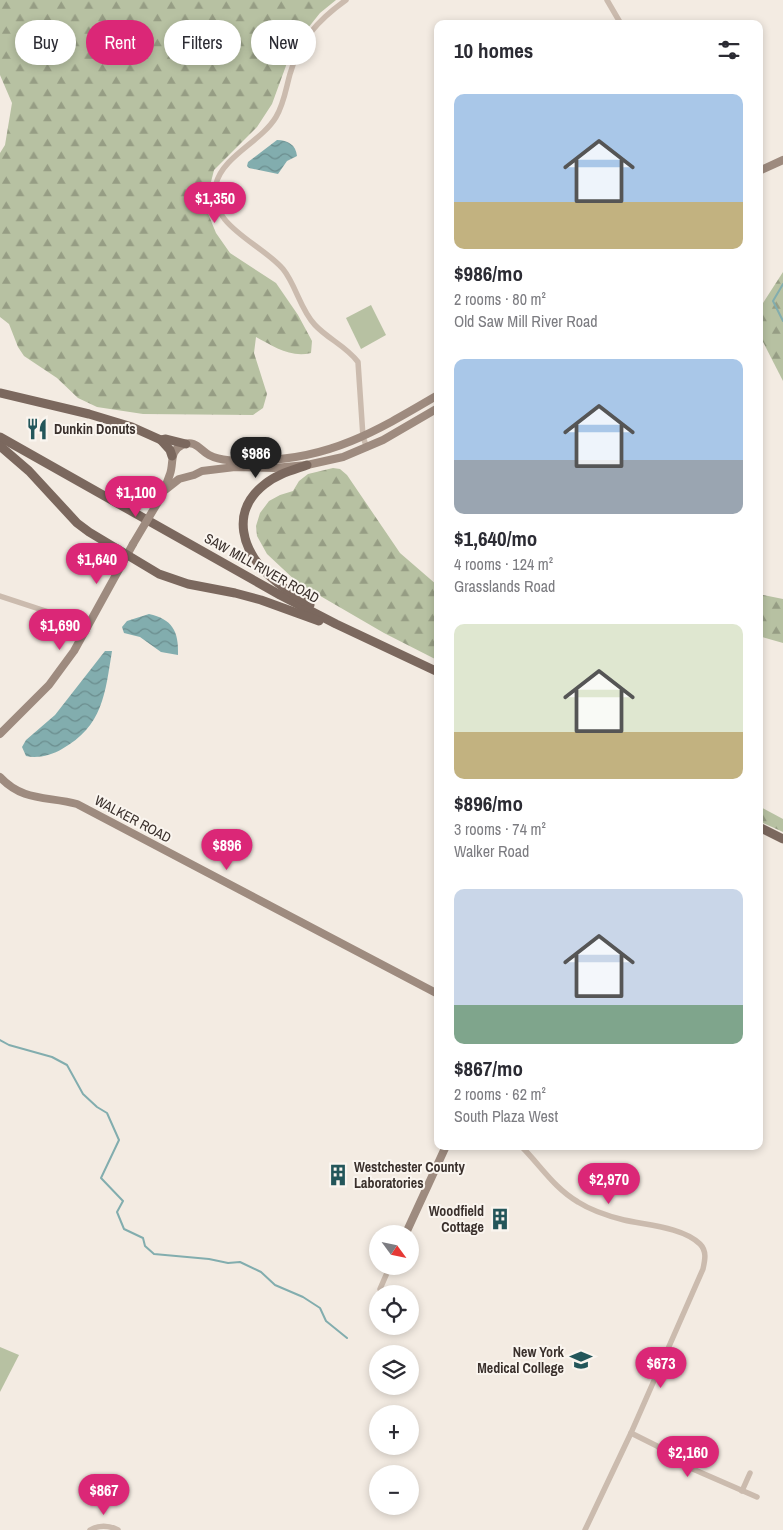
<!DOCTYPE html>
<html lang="en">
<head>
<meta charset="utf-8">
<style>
  :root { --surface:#fff; --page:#f2f2f3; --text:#2b2b33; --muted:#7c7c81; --accent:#db2777 }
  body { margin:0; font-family:"Archivo Narrow",sans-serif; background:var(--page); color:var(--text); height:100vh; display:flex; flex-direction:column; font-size:19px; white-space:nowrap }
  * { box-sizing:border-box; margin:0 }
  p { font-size:16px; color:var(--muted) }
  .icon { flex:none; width:28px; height:28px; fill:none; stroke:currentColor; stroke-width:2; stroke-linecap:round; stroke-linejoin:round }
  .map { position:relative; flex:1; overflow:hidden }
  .side { position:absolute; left:434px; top:20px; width:329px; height:1130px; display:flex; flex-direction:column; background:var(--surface); border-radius:10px; box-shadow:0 2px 8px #0003 }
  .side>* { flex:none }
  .banner { position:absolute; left:15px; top:20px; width:344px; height:45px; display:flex; gap:10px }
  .needle { width:32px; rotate:123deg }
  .tools { position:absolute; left:369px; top:1225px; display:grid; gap:10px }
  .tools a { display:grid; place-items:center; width:50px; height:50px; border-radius:50%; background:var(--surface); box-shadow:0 2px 8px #0003; font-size:25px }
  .price { position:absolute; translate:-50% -42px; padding:0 11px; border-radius:18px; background:var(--accent); color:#fff; font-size:16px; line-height:32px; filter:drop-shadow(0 1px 2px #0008) }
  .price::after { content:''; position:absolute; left:50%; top:30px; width:15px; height:11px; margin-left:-8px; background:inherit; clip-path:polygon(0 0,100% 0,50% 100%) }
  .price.on { background:#222; color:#fff }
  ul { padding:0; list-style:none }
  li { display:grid; align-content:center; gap:10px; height:265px; padding:0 20px }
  li span { display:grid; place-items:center; height:155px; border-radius:10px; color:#555 }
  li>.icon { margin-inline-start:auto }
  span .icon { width:90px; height:90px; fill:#fffc; stroke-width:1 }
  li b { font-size:21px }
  h2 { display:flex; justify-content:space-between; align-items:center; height:60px; padding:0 20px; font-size:21px }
  .tag { padding:0 18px; border-radius:22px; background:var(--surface); box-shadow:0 2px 8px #0003; font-size:18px; line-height:45px }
  .tag.on { background:var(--accent); color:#fff }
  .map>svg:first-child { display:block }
  .forest { fill:url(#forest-firs) }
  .garden { fill:#b7c1a2 }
  .water { fill:url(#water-waves) }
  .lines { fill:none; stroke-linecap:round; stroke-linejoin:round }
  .stream { stroke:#82adae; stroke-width:2 }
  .street { stroke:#cbbbae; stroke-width:5.5 }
  .secondary { stroke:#9e8b7f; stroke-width:8 }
  .primary { stroke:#7b685e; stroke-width:9 }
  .secondary-bridge { stroke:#9e8b7f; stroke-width:8 }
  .labels { text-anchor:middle; stroke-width:4; stroke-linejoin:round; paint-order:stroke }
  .poi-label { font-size:14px; font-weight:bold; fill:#3a302c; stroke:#faf5ef; text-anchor:start }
  .street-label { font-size:14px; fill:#3a302c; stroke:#faf5ef }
</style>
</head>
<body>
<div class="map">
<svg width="783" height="1530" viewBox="0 0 783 1530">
  <defs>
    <pattern id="forest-firs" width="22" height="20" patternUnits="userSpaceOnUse" patternTransform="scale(1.25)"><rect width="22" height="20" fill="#b7c1a2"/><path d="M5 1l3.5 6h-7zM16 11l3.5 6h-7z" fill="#969d84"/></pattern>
    <pattern id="water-waves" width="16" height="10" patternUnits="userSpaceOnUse" patternTransform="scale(1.25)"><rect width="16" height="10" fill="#82adae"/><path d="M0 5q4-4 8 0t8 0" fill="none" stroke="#6b8d8e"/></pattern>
  </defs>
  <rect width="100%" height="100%" fill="#f3ebe2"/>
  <g class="forest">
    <path d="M0,0h336l-16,13 -20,25 -13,25 -15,41 -15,23 -43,43 -9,36 11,27 14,20 46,30 22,32 14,26 -1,12c-21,5 -38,-7 -55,-16l-2,16 13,41 -4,14 -10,7 -110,-1 -46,-7 -19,-9 -21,-20 -33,-22 -6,-9 -9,-23 -9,-7v-164l5,-8 7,-42 -12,-28z"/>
    <path d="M783,272v109l-24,-47v-25z"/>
    <path d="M333,468l7,1 7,6 53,78 37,32v75l-53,-27 -86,-50 -31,-29 -10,-18 -1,-10 4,-13 9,-12 11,-6 13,-4 6,-10 9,-7z"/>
    <path d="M759,594l24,5v44l-24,-7z"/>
    <path d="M759,806l24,13v13l-24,-11z"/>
  </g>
  <g class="garden">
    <path d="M371,305l15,30 -25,14 -15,-31z"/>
    <path d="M0,1347l19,8 -19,37z"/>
  </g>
  <g class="water">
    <path d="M277,140c11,0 19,5 20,16l-10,5 -9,13 -29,-6 -2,-2 1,-4z"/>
    <path d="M149,614c23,5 30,17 29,41l-17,-3 -21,-15 -16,-4 -2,-6 5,-6z"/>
    <path d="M105,651h7c-7,43 -9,75 -50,98 -10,6 -25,10 -36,7l-4,-9 4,-7 29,-25z"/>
  </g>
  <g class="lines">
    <g class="stream">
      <path d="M783,284l-10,17 10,20"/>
      <path d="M0,1040l9,5 43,12 15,8 16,29 14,13 10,6 12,27 -18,38 22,23 -6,11 7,17 19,9 2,8 9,8 55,5 19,4 12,-1 21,10 14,13 28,12 17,11 6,13 21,17"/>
    </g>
    <g class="street">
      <path d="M346,0c-28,20 -47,41 -56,74 -4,14 -6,30 -14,43 -15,25 -53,39 -60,67 -10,41 45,59 67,85 13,16 17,40 32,56 13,14 31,21 43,37l5,75 4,11"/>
      <path d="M607,0l14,24"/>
      <path d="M0,596l79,26 8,4"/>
      <path d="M521,1146c20,20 33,42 57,56 14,9 30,14 46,18 22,5 59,7 76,24 7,7 5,16 3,25l-72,164 -46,97"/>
      <path d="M380,1289l10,-23"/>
      <path d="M631,1433l26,13 22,17 78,34"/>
      <path d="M742,1491l8,-18"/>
      <path d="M90,1530c8,-5 19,-5 28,0"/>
    </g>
    <g class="secondary">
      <path d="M759,171l24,-11"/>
      <path d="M165,490l14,-11 15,-4 8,-4 33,-4 39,1 33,-3 36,-8 40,-17 55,-32"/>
      <path d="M158,502c5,-9 9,-18 12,-28 4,-11 -1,-23 12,-29 13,-6 18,5 27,10 15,8 36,5 52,5 70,-1 119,-31 177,-65"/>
      <path d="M0,734l49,-49 25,-34 59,-107"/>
      <path d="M0,777c23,25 48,19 77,27l361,190"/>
      <path d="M406,1233l40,-87"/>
    </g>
    <g class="primary">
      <path d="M0,393l89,21 43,13 29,13 9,10 2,6"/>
      <path d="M0,437l280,158 56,29 102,48"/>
      <path d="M161,440l5,-1 20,5"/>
      <path d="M0,446l29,25 48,52 12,9 70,42 29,10 47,9 26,7 58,21"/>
      <path d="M307,465c-14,5 -30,9 -42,19 -36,28 -23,68 7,94 12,11 25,19 38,27"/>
      <path d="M759,827l24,12"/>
    </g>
    <path class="secondary-bridge" d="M133,544l25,-42"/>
  </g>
  <defs>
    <g id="restaurant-bare" transform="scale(1.725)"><path d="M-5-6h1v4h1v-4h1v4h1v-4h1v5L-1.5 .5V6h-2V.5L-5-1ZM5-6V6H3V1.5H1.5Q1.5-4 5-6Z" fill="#23565a" stroke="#faf5ef" stroke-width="2.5" paint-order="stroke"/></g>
    <g id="building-bare" transform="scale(1.725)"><path d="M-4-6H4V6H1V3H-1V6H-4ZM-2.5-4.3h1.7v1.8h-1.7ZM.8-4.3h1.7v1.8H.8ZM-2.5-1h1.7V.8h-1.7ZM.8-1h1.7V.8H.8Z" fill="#23565a" stroke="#faf5ef" stroke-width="2.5" paint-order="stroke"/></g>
    <g id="university-bare" transform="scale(1.725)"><path d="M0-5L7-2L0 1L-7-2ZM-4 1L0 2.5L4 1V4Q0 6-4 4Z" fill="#23565a" stroke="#faf5ef" stroke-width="2.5" paint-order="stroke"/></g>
  </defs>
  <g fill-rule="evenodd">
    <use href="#restaurant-bare" x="37" y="429"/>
    <use href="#building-bare" x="338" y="1175"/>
    <use href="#building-bare" x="500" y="1219"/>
    <use href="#university-bare" x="581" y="1360"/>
  </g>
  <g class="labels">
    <g class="poi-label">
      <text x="54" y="434">Dunkin Donuts</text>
      <text x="354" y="1172">Westchester County<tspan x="354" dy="16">Laboratories</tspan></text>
      <text x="484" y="1216" text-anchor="end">Woodfield<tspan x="484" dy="16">Cottage</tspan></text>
      <text x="564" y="1357" text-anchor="end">New York<tspan x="564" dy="16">Medical College</tspan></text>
    </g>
    <g class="street-label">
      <text transform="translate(262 568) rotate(29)" y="5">SAW MILL RIVER ROAD</text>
      <text transform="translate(133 819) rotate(28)" y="5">WALKER ROAD</text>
    </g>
  </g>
</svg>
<div class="tools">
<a><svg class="needle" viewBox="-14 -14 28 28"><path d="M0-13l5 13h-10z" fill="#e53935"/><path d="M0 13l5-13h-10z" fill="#7c7c81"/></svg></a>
<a><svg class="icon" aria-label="locate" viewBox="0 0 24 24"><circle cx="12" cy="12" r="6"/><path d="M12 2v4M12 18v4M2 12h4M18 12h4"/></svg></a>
<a><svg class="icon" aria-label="layers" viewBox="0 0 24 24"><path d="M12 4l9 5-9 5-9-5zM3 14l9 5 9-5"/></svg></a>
<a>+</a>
<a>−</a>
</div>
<b class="price" style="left:215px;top:224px">$1,350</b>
<b class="price on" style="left:256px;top:479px">$986</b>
<b class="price" style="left:136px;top:518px">$1,100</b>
<b class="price" style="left:97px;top:585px">$1,640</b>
<b class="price" style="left:60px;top:651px">$1,690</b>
<b class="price" style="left:227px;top:871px">$896</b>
<b class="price" style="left:609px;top:1205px">$2,970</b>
<b class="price" style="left:661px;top:1389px">$673</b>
<b class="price" style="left:688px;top:1478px">$2,160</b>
<b class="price" style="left:104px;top:1516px">$867</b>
<div class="banner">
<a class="tag">Buy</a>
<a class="tag on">Rent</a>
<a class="tag">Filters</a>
<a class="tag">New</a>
</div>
<section class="side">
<h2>10 homes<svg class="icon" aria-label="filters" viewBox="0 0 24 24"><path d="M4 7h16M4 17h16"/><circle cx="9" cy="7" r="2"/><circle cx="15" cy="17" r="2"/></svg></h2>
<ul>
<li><span style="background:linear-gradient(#a9c7e8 70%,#c2b280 0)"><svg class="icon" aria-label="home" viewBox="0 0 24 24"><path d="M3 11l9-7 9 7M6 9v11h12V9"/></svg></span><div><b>$986/mo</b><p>2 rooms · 80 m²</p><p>Old Saw Mill River Road</p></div></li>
<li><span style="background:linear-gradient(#a9c7e8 65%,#9aa5b1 0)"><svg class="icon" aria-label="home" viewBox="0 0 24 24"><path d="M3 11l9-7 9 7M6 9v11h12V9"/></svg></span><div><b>$1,640/mo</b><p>4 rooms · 124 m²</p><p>Grasslands Road</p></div></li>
<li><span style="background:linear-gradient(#dfe7d0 70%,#c2b280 0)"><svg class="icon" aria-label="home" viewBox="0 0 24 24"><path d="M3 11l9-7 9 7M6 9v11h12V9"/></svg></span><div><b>$896/mo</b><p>3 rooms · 74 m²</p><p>Walker Road</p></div></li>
<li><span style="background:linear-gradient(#c9d6e8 75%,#7fa58c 0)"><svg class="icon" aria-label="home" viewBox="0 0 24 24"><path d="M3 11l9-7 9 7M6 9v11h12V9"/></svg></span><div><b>$867/mo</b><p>2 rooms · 62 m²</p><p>South Plaza West</p></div></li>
</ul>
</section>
</div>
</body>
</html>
